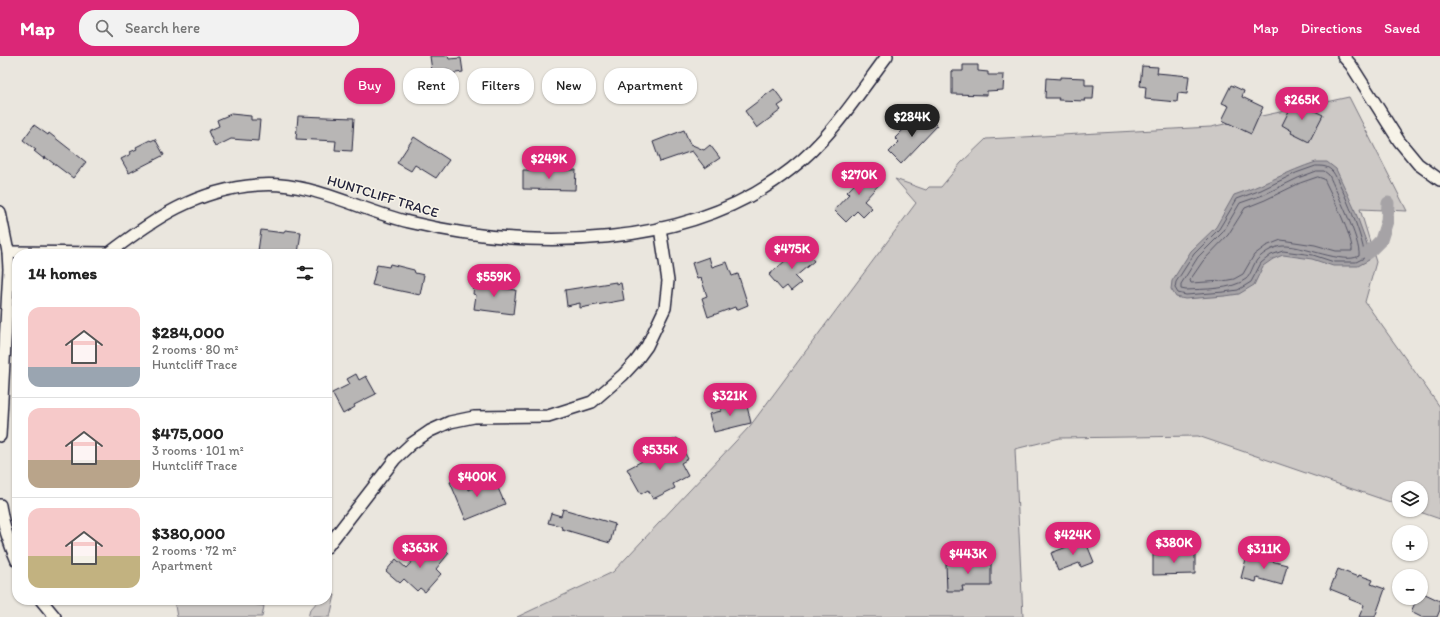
<!DOCTYPE html>
<html lang="en">
<head>
<meta charset="utf-8">
<style>
  :root { --surface:#fff; --page:#f2f2f2; --text:#222; --muted:#767676; --line:#e0e0e0; --accent:#db2777 }
  body { margin:0; font-family:Itim,sans-serif; background:var(--page); color:var(--text); height:100vh; display:flex; flex-direction:column; font-size:15px; white-space:nowrap }
  * { box-sizing:border-box; margin:0 }
  p { font-size:13px; color:var(--muted) }
  .icon { flex:none; width:22px; height:22px; fill:none; stroke:currentColor; stroke-width:2; stroke-linecap:round; stroke-linejoin:round }
  .map { position:relative; flex:1; overflow:hidden }
  .sheet { position:absolute; left:12px; top:193px; width:320px; height:356px; display:flex; flex-direction:column; background:var(--surface); border-radius:16px; box-shadow:0 1px 3px #0004 }
  .sheet>* { flex:none }
  .hud { position:absolute; left:344px; top:12px; width:380px; height:36px; display:flex; gap:8px }
  .tools { position:absolute; left:1392px; top:425px; display:grid; gap:8px }
  .tools a { display:grid; place-items:center; width:36px; height:36px; border-radius:50%; background:var(--surface); box-shadow:0 1px 3px #0004; font-size:20px }
  .price { position:absolute; translate:-50% -34px; padding:0 9px; border-radius:14px; background:var(--accent); color:#fff; font-size:13px; line-height:26px; filter:drop-shadow(0 1px 2px #0008) }
  .price::after { content:''; position:absolute; left:50%; top:24px; width:12px; height:9px; margin-left:-6px; background:inherit; clip-path:polygon(0 0,100% 0,50% 100%) }
  .price.active { background:#222; color:#fff }
  ul { padding:0; list-style:none }
  li { display:flex; align-items:center; gap:12px; height:100px; padding:0 16px }
  li+li { border-top:1px solid var(--line) }
  li span { display:grid; place-items:center; flex:none; width:112px; height:80px; border-radius:12px; color:#555 }
  li>.icon { margin-inline-start:auto }
  span .icon { width:48px; height:48px; fill:#fffc; stroke-width:1 }
  li b { font-size:17px }
  h2 { display:flex; justify-content:space-between; align-items:center; height:48px; padding:0 16px; font-size:17px }
  .tag { padding:0 14px; border-radius:16px; background:var(--surface); box-shadow:0 1px 3px #0004; font-size:14px; line-height:36px }
  .tag.active { background:var(--accent); color:#fff }
  header { display:flex; align-items:center; gap:24px; box-sizing:border-box; height:56px; padding:0 20px; background:var(--accent); color:#fff }
  header strong { font-size:19px }
  nav { display:flex; gap:22px; margin-inline-start:auto; font-size:14px }
  .search { width:280px; height:36px; background:var(--page); display:flex; align-items:center; gap:10px; box-sizing:border-box; padding:0 14px; border-radius:16px; color:var(--muted); font-size:15px }
  .map>svg:first-child { display:block }
  .green { fill:#cdc9c6; stroke:#787680 }
  .water { fill:#a6a3a6; stroke:#716f7b }
  .lines { fill:none; stroke-linecap:round; stroke-linejoin:round }
  .shore { stroke:#575666; stroke-width:1 }
  .canal { stroke:#a6a3a6; stroke-width:13 }
  .building { fill:#b8b6b5; stroke:#22223b }
  .minor-casing { stroke:#22223b; stroke-width:14 }
  .minor { stroke:#f7f3e8; stroke-width:11 }
  .labels { text-anchor:middle; stroke-width:3; stroke-linejoin:round; paint-order:stroke }
  .street-label { font-size:14px; fill:#22223b; stroke:#f7f3e8 }
</style>
</head>
<body>
<header>
<strong>Map</strong>
<div class="search"><svg class="icon" aria-label="search" viewBox="0 0 24 24"><circle cx="10" cy="10" r="6"/><path d="M15 15l6 6"/></svg>Search here</div>
<nav><a>Map</a><a>Directions</a><a>Saved</a></nav>
</header>
<div class="map">
<svg width="1440" height="561" viewBox="0 0 1440 561">
  <rect width="100%" height="100%" fill="#eae6de"/>
  <filter id="ink" filterUnits="userSpaceOnUse"><feTurbulence type="fractalNoise" baseFrequency=".025" numOctaves="2"/><feDisplacementMap in="SourceGraphic" scale="8" xChannelSelector="R" yChannelSelector="G"/><feConvolveMatrix kernelMatrix="1 2 1 2 8 2 1 2 1" color-interpolation-filters="sRGB"/></filter>
  <g filter="url(#ink)">
    <g class="green">
      <path d="M1349,41l58,114 -47,-2 16,53 -11,40 75,105v112l-26,-9h7v-22h-22v17l-201,-69 -138,2 -45,11 8,168h-506l96,-45 137,-146 166,-223 -21,-24 31,11 3,-3h12l20,-24 25,-24 225,-12z"/>
      <path d="M327,538l8,1 -5,22h-22l2,-7 9,-10h8z"/>
      <path d="M174,544h53l37,6 -2,11h-85z"/>
    </g>
    <path class="water" d="M1316,106h11l9,7 18,39 13,36 2,16 -11,6h-25l-21,-7 -29,-4 -10,4 -10,7 -9,19 -15,9 -14,2 -40,3 -9,-2 -5,-8 1,-8 19,-30 25,-24 18,-32c28,-9 54,-24 82,-33z"/>
    <g class="lines">
      <g class="shore">
        <path d="M1316,110c7,0 12,0 17,6 8,11 34,74 31,86l-8,4h-22l-21,-7 -30,-4 -12,4 -10,8 -10,19 -13,8 -14,2 -38,3 -8,-2 -3,-5 1,-6 18,-28 25,-25 18,-30 24,-9 35,-17z"/>
        <path d="M1317,115h7l5,4c7,16 32,66 30,81 -16,9 -56,-11 -76,-10 -9,0 -24,9 -28,17 -3,5 -5,13 -9,16 -14,11 -43,10 -60,11l-5,-1v-5l17,-27 25,-25 17,-29 23,-8 35,-17z"/>
        <path d="M1318,121l6,2c6,12 30,61 28,72h-16l-21,-6 -34,-5 -15,6 -12,9 -11,19 -9,5 -11,2 -32,2 -1,-3 13,-19 25,-26 17,-27 20,-8 35,-17z"/>
      </g>
      <path class="canal" d="M1368,197l13,-13 6,-19 1,-18"/>
    </g>
    <g class="building">
      <path d="M430,0h18l1,3 12,-1 2,14 -14,2 -1,-4 -16,1z"/>
      <path d="M963,9h15v6l10,1v3h16l-1,15 -16,1v4l-35,-1v-23h11z"/>
      <path d="M1142,10l16,1 -1,6 32,3 -2,18 -9,-1 -1,9 -32,-3 1,-12 -6,-1z"/>
      <path d="M1060,21l25,1v7h9l-1,14h-9l1,2 -27,-1 1,-2h-14l1,-20 14,1z"/>
      <path d="M1231,29l13,6 -2,6 21,10 -12,27 -29,-14 7,-14 -7,-3z"/>
      <path d="M774,33l10,13 -6,4 3,4 -24,18 -12,-17z"/>
      <path d="M1294,45l29,14 -14,27 -18,-9 1,-2 -10,-6z"/>
      <path d="M924,57l13,13 -36,38 -12,-12 10,-10 -4,-4 20,-20 3,2z"/>
      <path d="M231,58l20,2v4h9l-2,21 -27,-2 -16,8 -7,-16 11,-5 -2,-6z"/>
      <path d="M298,60l56,2 -2,33 -17,-1 1,-9 -40,-2z"/>
      <path d="M34,69l14,10 1,-2 37,29 -13,16 -28,-21 -1,2 -10,-8 2,-1 -13,-10z"/>
      <path d="M684,74l6,14 14,6 6,-5 10,13 -15,10 -13,-17 -32,11 -7,-20z"/>
      <path d="M414,81l35,23 -13,18 -21,-13 -4,6 -14,-8z"/>
      <path d="M155,83l9,16 -35,18 -8,-14 10,-5 -1,-2 7,-3 -1,-2 14,-7 1,1z"/>
      <path d="M871,111l13,12 -20,22 8,7 -9,9 -6,-6 -11,11 -12,-12 15,-16 -2,-2z"/>
      <path d="M523,114h53l-1,20 -52,-1z"/>
      <path d="M261,174l23,3 1,-3 16,2 -3,22h-15l-25,-3z"/>
      <path d="M802,190l12,15 -19,16 6,6 -10,8 -4,-5 -5,4 -13,-15z"/>
      <path d="M709,201l3,10 15,-5 5,14 6,-2 10,31 -12,5 -1,-3 -27,10 -6,-19 5,-2 -6,-18 -4,1 -5,-16z"/>
      <path d="M390,208l24,6 1,3 9,2 -4,20 -48,-10 5,-20 12,2z"/>
      <path d="M475,224l13,1v6l28,3 -3,24 -39,-5 2,-14 -3,-1z"/>
      <path d="M616,226v2l5,-1 3,17 -44,8v-5l-13,3 -2,-16z"/>
      <path d="M356,318l3,6 7,-4 10,18 -22,11 1,2 -12,7 -11,-21 18,-9 -3,-5z"/>
      <path d="M746,346l5,21 -37,9 -5,-18 12,-3v-3z"/>
      <path d="M677,382l11,21 -7,4 7,13 -15,8 2,4 -22,11 -5,-9 -7,4 -14,-25 42,-22 -2,-4z"/>
      <path d="M464,421l5,13 25,-11 11,25 -39,16 -16,-38z"/>
      <path d="M563,453l52,15 -5,19 -48,-14 -1,-3 -13,-3 3,-10 10,3z"/>
      <path d="M1085,484l9,22 -13,5 -2,-4 -21,8 -7,-18z"/>
      <path d="M436,485l13,12 -13,16 5,5 -16,18 -5,-4 -3,3 -13,-12 -4,4 -14,-12 10,-12 10,9 13,-14 3,3z"/>
      <path d="M1195,498v20l-42,1v-20z"/>
      <path d="M1247,499l40,10 -5,20 -25,-7 -1,4 -15,-4z"/>
      <path d="M971,503h9v4l11,-1v24h-29l1,5h-16l-1,-27 25,-1z"/>
      <path d="M1338,513l20,8 1,-2 14,5 -2,4 14,5 -10,28h-16l5,-12 -15,-6 1,-2 -20,-8z"/>
      <path d="M1421,536l19,9v9l-3,7h-16l-10,-5 6,-14h4z"/>
    </g>
    <g class="lines">
      <g class="minor-casing">
        <g id="minor">
          <path d="M1343,0l8,9 48,76 19,23 22,16"/>
          <path d="M0,156l8,40 1,17 -9,167"/>
          <path d="M8,196l101,1"/>
          <path d="M108,198c47,-36 88,-64 149,-69 53,-5 101,25 152,37 121,29 280,28 382,-53 39,-30 66,-73 96,-113"/>
          <path d="M7,256l10,-1"/>
          <path d="M0,449c3,20 9,38 17,56"/>
          <path d="M327,491l68,-88 16,-15 19,-13 20,-9 24,-5 74,-1 44,-14 31,-27 13,-14 11,-15 18,-38 3,-27 -8,-53"/>
          <path d="M41,544l14,17"/>
        </g>
      </g>
      <use href="#minor" class="minor"/>
    </g>
  </g>
  <g class="labels">
    <g class="street-label">
      <text transform="translate(383 140) rotate(17)" y="5">HUNTCLIFF TRACE</text>
    </g>
  </g>
</svg>
<div class="tools">
<a><svg class="icon" aria-label="layers" viewBox="0 0 24 24"><path d="M12 4l9 5-9 5-9-5zM3 14l9 5 9-5"/></svg></a>
<a>+</a>
<a>−</a>
</div>
<b class="price" style="left:1302px;top:65px">$265K</b>
<b class="price active" style="left:912px;top:82px">$284K</b>
<b class="price" style="left:549px;top:124px">$249K</b>
<b class="price" style="left:859px;top:140px">$270K</b>
<b class="price" style="left:792px;top:214px">$475K</b>
<b class="price" style="left:494px;top:242px">$559K</b>
<b class="price" style="left:730px;top:361px">$321K</b>
<b class="price" style="left:660px;top:415px">$535K</b>
<b class="price" style="left:477px;top:442px">$400K</b>
<b class="price" style="left:1073px;top:500px">$424K</b>
<b class="price" style="left:1174px;top:508px">$380K</b>
<b class="price" style="left:420px;top:513px">$363K</b>
<b class="price" style="left:1264px;top:514px">$311K</b>
<b class="price" style="left:968px;top:519px">$443K</b>
<div class="hud">
<a class="tag active">Buy</a>
<a class="tag">Rent</a>
<a class="tag">Filters</a>
<a class="tag">New</a>
<a class="tag">Apartment</a>
</div>
<section class="sheet">
<h2>14 homes<svg class="icon" aria-label="filters" viewBox="0 0 24 24"><path d="M4 7h16M4 17h16"/><circle cx="9" cy="7" r="2"/><circle cx="15" cy="17" r="2"/></svg></h2>
<ul>
<li><span style="background:linear-gradient(#f6c9c9 75%,#9aa5b1 0)"><svg class="icon" aria-label="home" viewBox="0 0 24 24"><path d="M3 11l9-7 9 7M6 9v11h12V9"/></svg></span><div><b>$284,000</b><p>2 rooms · 80 m²</p><p>Huntcliff Trace</p></div></li>
<li><span style="background:linear-gradient(#f6c9c9 65%,#b9a48a 0)"><svg class="icon" aria-label="home" viewBox="0 0 24 24"><path d="M3 11l9-7 9 7M6 9v11h12V9"/></svg></span><div><b>$475,000</b><p>3 rooms · 101 m²</p><p>Huntcliff Trace</p></div></li>
<li><span style="background:linear-gradient(#f6c9c9 60%,#c2b280 0)"><svg class="icon" aria-label="home" viewBox="0 0 24 24"><path d="M3 11l9-7 9 7M6 9v11h12V9"/></svg></span><div><b>$380,000</b><p>2 rooms · 72 m²</p><p>Apartment</p></div></li>
</ul>
</section>
</div>
</body>
</html>
